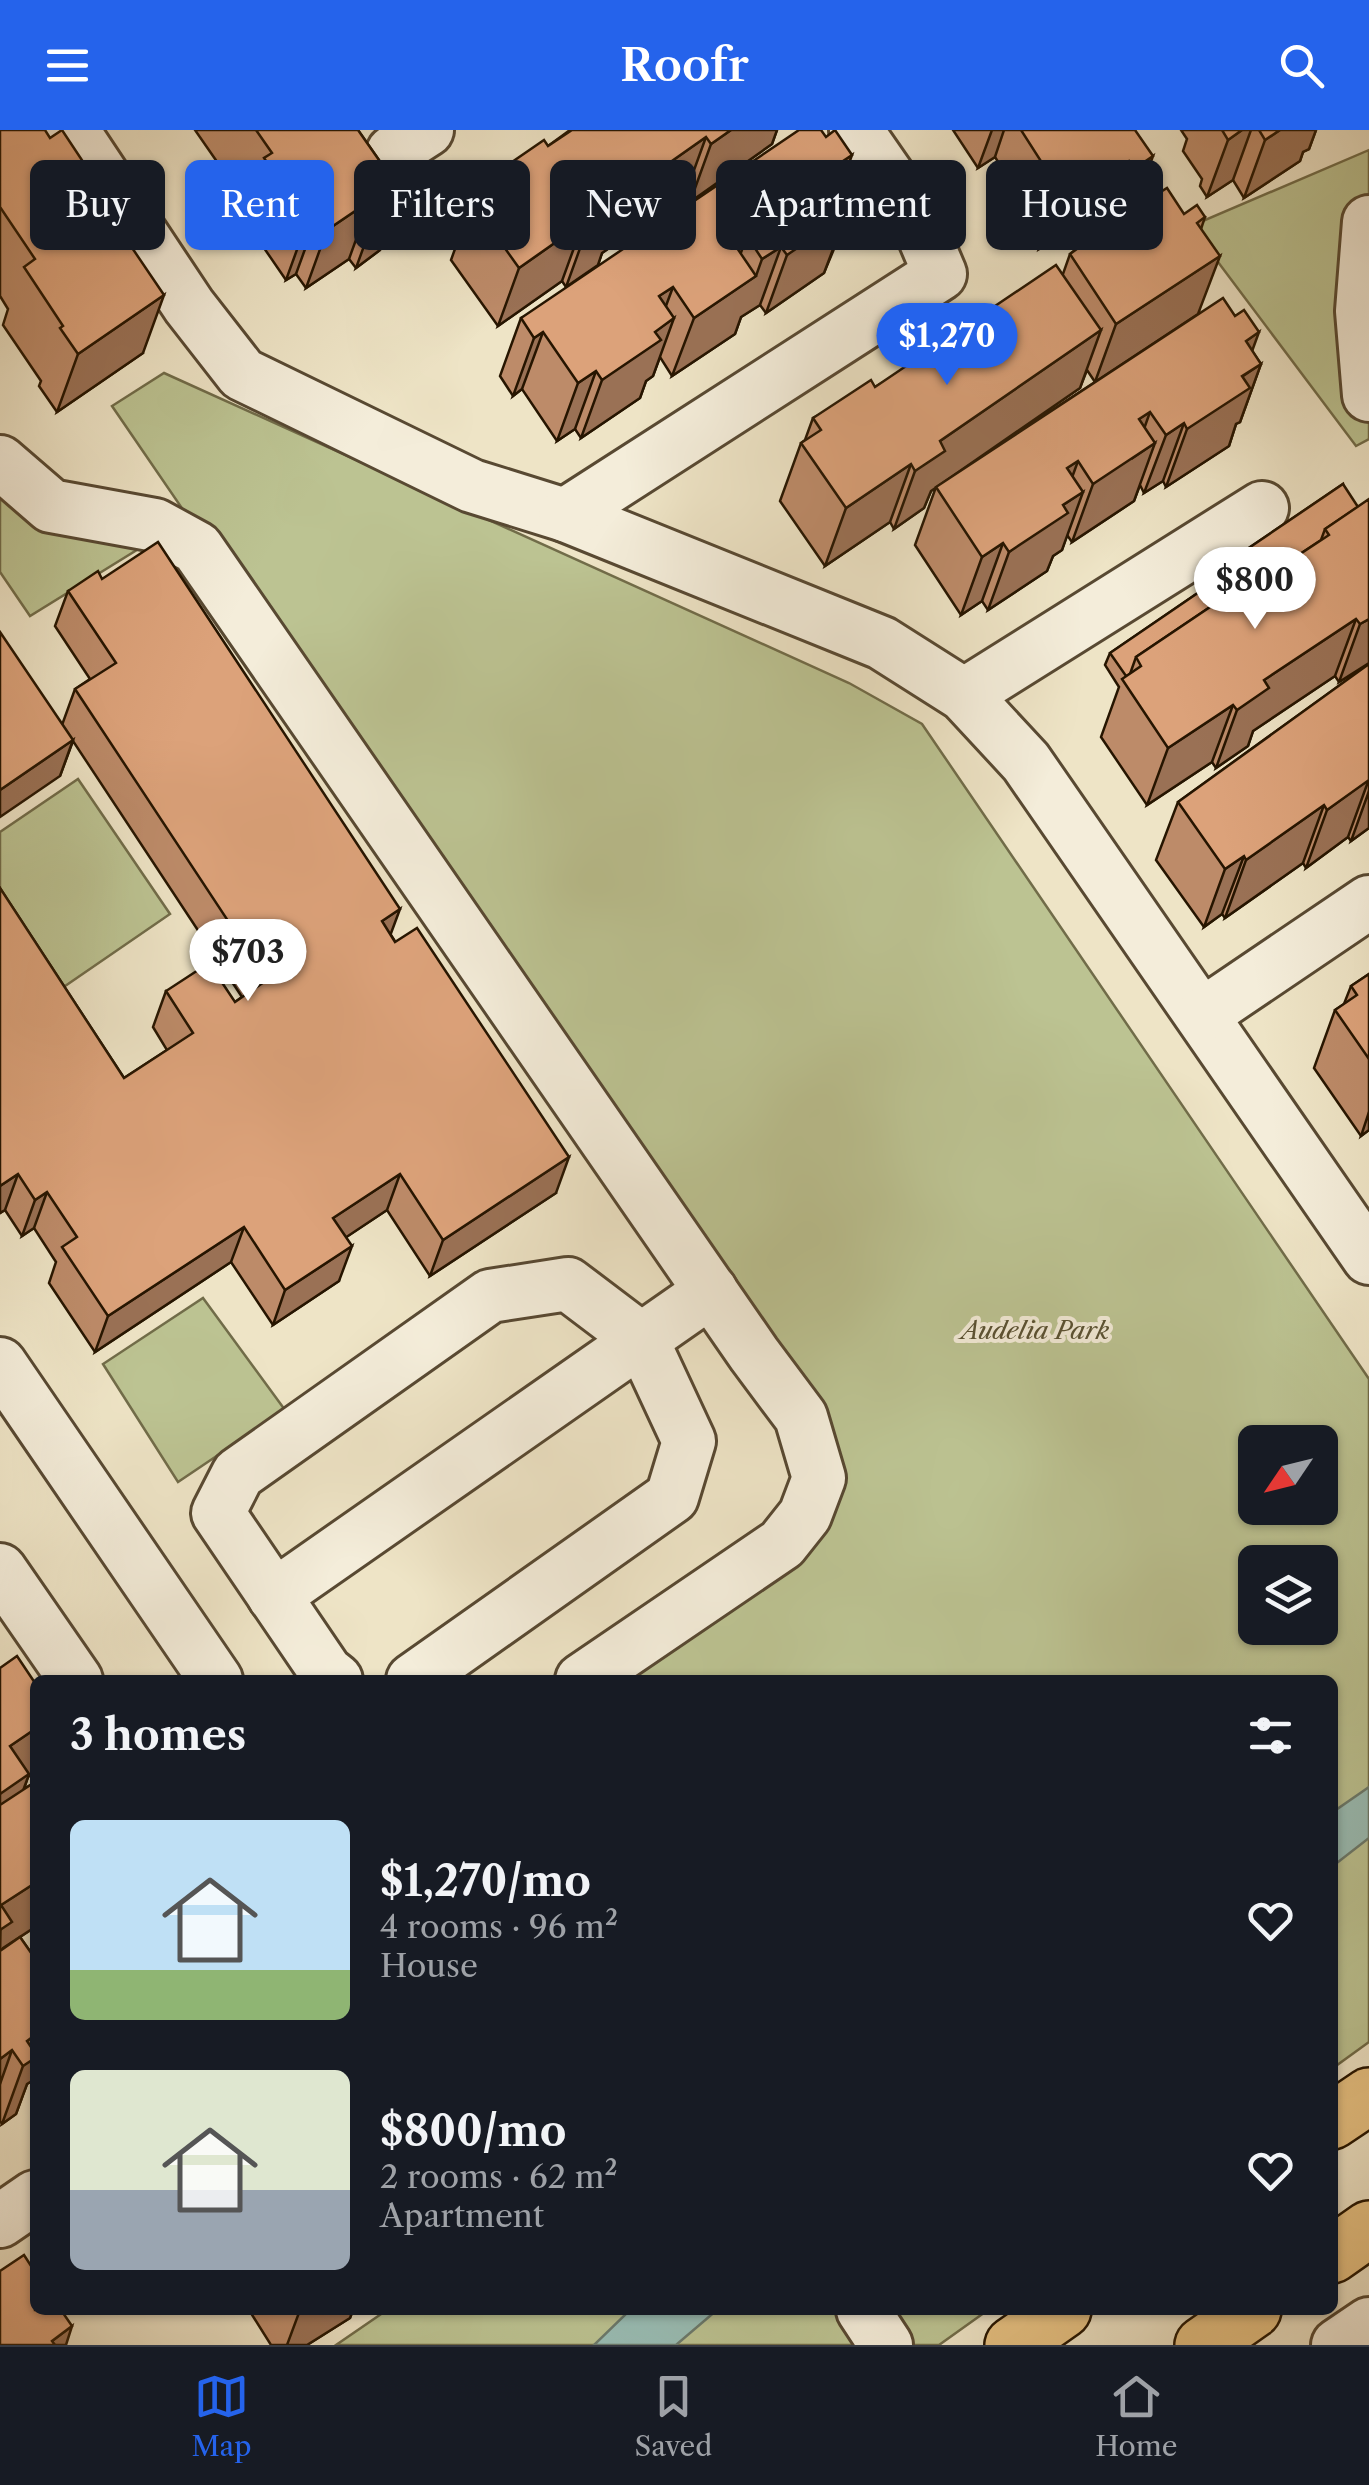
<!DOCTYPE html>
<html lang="en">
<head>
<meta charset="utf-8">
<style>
  :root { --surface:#171b24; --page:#242831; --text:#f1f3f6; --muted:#9ea1a6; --line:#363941; --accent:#2563eb }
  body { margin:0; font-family:"Libre Caslon Text",serif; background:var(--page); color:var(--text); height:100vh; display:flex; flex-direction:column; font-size:38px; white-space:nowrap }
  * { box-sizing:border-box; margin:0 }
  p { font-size:32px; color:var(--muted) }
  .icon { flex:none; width:55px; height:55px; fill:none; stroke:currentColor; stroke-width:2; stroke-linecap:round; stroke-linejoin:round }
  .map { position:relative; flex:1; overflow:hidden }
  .sheet { position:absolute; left:30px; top:1545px; width:1308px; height:640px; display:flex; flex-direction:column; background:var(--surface); border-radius:15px; box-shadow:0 2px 8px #0004 }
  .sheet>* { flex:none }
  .top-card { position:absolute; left:30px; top:30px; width:1310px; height:90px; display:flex; gap:20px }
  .needle { width:65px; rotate:235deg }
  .tools { position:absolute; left:1238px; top:1295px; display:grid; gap:20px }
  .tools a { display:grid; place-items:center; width:100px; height:100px; border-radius:15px; background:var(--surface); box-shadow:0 2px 8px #0004; font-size:50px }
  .price { position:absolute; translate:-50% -85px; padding:0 22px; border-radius:35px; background:#fff; color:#222; font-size:32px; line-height:65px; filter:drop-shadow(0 2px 5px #0008) }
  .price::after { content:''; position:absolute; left:50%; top:60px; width:30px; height:22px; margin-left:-15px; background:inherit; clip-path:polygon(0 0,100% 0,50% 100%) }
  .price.on { background:var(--accent); color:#fff }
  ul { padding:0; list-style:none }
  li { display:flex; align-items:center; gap:30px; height:250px; padding:0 40px }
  li span { display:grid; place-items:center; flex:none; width:280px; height:200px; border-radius:15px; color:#555 }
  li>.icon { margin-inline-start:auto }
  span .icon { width:120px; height:120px; fill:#fffc; stroke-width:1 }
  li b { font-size:42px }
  h2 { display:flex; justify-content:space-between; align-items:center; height:120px; padding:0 40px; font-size:42px }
  .chip { padding:0 35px; border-radius:15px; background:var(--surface); box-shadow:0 2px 8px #0004; font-size:35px; line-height:90px }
  .chip.on { background:var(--accent); color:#fff }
  header { display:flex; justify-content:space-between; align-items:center; height:130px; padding:0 40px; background:var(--accent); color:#fff; font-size:45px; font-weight:600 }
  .tabs { display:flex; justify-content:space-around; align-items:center; height:140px; border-top:2px solid var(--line); background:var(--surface); font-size:28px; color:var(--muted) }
  .tabs a { display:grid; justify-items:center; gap:5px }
  .tabs .on { color:var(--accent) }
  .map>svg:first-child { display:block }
  .green { fill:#bcc392; stroke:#716c49; stroke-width:2.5; fill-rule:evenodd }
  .water { fill:#99beb6; stroke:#6b7a6d; stroke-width:2.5 }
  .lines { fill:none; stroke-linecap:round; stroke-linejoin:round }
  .minor-casing { stroke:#584932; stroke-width:58 }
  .major-casing { stroke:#261500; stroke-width:60 }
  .minor { stroke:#f4edda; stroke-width:52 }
  .major { stroke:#e7c283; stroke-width:55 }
  .wall { fill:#bd8b69; stroke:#261500; stroke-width:2.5; fill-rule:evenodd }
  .shaded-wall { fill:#9a7155; stroke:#261500; stroke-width:2.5 }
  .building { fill:#dca27a; stroke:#261500; stroke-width:2.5 }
  .labels { text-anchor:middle; stroke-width:8; stroke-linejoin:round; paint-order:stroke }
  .park-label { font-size:25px; font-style:italic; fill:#5a5233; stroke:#f4edda }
</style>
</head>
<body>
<header><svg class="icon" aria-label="menu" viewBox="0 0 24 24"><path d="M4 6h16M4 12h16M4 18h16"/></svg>Roofr<svg class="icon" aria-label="search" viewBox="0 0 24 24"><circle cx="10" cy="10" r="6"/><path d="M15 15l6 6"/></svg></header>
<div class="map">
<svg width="1369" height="2215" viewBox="0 0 1369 2215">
  <rect width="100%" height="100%" fill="#eee4c6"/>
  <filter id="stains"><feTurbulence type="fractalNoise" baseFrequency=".002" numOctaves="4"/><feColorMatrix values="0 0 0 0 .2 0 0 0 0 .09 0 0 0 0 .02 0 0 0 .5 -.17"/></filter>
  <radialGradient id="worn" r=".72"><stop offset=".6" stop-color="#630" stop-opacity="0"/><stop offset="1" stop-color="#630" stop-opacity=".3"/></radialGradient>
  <g class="green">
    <path d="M1369,20v289l-13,7 -165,-220z"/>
    <path d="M164,243l685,310 73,41 447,655v663l-36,26 -1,-388h-750l239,-194 -17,-69 -692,-1011zM1255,1312h65v66h-65zM1255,1432h65v66h-65z"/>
    <path d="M0,363l140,55 -110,68 -30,-44z"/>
    <path d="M78,649l92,135 -118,81 -52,-79v-84z"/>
    <path d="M203,1168l82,112 -107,72 -75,-118z"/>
    <path d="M387,2180h601l-49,35h-603z"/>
  </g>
  <g class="water">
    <path d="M1369,1657v51l-36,28v-54z"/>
    <path d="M630,2180h87l-41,35h-82z"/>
  </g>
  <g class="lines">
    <g class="minor-casing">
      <g id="minor">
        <path d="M72,0l117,176 53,68 230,112 93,29 317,128 82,52 62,67 343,496"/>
        <path d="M393,22l34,-22"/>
        <path d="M1369,92l-7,89 7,84"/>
        <path d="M0,332l51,44 104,19 42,23 557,806 47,63 18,61 -14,37 -23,29 -200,136"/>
        <path d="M565,385l375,-241 -25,-59 -59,-85"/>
        <path d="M964,565l298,-187"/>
        <path d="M1202,885l167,-113"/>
        <path d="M0,1234l216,316"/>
        <path d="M0,1440l76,110"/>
        <path d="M274,1466l437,-305"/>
        <path d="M336,1550l-10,-8 -108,-159 20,-39 252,-178 78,-12 74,56 47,101 -17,56 -259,183"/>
        <path d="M0,2091l35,-24"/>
        <path d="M863,2180l23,35"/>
        <path d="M1338,2215l31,-21"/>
      </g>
    </g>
    <g class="major-casing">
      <g id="major">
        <path d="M1332,1991l37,-25"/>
        <path d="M1332,2125l37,-26"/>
        <path d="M1013,2215l50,-35"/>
        <path d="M1203,2215l50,-35"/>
      </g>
    </g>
    <use href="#minor" class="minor"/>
    <use href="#major" class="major"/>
  </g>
  <g class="wall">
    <path d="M0,0l50,8 61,66 -7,19 39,130 -86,59 -18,-26 2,-5 -38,-56 5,-16 -8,-13z"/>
    <path d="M195,0h163l44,63 -22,57 -24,18 -7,-9 -43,29 -10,-14 -10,6 -44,-64 5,-11z"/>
    <path d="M570,0h207l-5,14 -82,58 -5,-7 -83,58 -4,12 -32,22 -4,-6 -64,45 -47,-66 21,-58 8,-5 6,-17 62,-34z"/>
    <path d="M953,0h182l5,63 6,8 38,13 21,3 -4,12 -2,85 53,37 9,13 -21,58 -4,2 -7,22 -63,41 -3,-6 -19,12 -4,-8 -6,16 -62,41 -5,-7 -5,15 -9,6 -6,15 -59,39 -6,-9 -21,14 -46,-70 21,-58 -5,4 -7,17 -30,21 -4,-7 -65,44 -45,-65 21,-58 4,-3 8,-22 62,-31 188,-113 7,-20 5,-4 7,-19 11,-7 -2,-3 -13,9 -4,-5 -35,24 -42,-66 5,-15 -7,-11 -17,11zM1087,240l8,12 -145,95 130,-89z"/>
    <path d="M1181,0h135l-7,19 -6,3 -3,9 -56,37 -11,-18 -26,17 -7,-11 2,-7 -19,-28 4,-12z"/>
    <path d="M844,45l-10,74 -10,24 -58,40 -6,-8 -19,12 -6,17 -63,42 -12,-19 -7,19 -7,5 -6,17 -59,40 -6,-9 -18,12 -35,-52 -9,7 -13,-20 21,-58z"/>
    <path d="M1343,354l26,179 -30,19 -4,-6 -82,55 -5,15 -32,22 -4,-6 -65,43 -46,-68 18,-50 -14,-22 5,-12 92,-63 4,-13z"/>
    <path d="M102,449l289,356 165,258 -126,83 -43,-66 -41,27 -7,44 -66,44 -42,-63 -136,90 -46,-69 7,-21 -22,-34 -12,8 -17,-26 -5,3v-325l124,190 43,-28 -14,-23 13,-36 69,11 7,-5 -169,-256 -13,35 2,-51 13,-36 15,-10 -35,-53 13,-35z"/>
    <path d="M1369,534v164l-18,13 -3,-4 -42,31 -3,-5 -78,55 -3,-4 -18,13 -48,-67 22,-58z"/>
    <path d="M1369,844v156l-8,6 -47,-68 21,-58 9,-6 7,-18z"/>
    <path d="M0,1538l28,109 -4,12 11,-7v145l-15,10 14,20 1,-1v123l-8,5 -11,30 -14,10 -2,-3z"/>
    <path d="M249,2180h104l-3,8 -43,27h-36z"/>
  </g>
  <g class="shaded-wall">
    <path d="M731,0h46l-5,14 -82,58 21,-58z"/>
    <path d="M992,0h12l-9,27 -17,11z"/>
    <path d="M1242,0h9l-18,50 -26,17 21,-57z"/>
    <path d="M1280,0h36l-7,19 -6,3 -3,9 -56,37 21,-58z"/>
    <path d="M706,7l-21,58 -83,58 -4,12 -32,22 21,-58 28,-28z"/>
    <path d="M852,25l-21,58 6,-48z"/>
    <path d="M1153,26l-21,58 -19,13 21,-58z"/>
    <path d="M1129,31l-21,58 -12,8 21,-58z"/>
    <path d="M1112,33l-21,58 -13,9 21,-57z"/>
    <path d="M1095,37l-21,58 -35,24 21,-58z"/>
    <path d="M855,61l-31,82 -58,40 21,-58 50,-52z"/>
    <path d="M402,63l-22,57 -24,18 21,-58z"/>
    <path d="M370,71l-21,58 -43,29 21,-58z"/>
    <path d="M111,74l-21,58 8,-48z"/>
    <path d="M317,86l-21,58 -10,6 21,-58z"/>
    <path d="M583,93l-21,58 -64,45 21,-58z"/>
    <path d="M747,106l-21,58 9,-49z"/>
    <path d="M781,117l-21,58 -19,12 -6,17 -63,42 22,-58 62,-42 6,-17z"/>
    <path d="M1220,126l-22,58 -103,68 21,-58z"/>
    <path d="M673,157l-16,43 17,-12 -21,58 -7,5 -6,17 -59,40 21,-58 57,-84z"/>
    <path d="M164,165l-21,58 -86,59 21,-58z"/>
    <path d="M1101,200l-21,58 -149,103 -7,17 -30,21 21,-58 25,-30z"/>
    <path d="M543,202l-21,57 -9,7 21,-58z"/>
    <path d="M1259,202l-16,44 18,-12 -21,58 -4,2 -7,22 -63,41 21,-58 59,-88z"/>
    <path d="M596,241l-21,58 -18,12 21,-58z"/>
    <path d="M1150,282l-16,45 21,-14 -21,58 -62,41 21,-58 46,-65z"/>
    <path d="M1184,293l-21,58 -19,12 22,-58z"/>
    <path d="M1078,331l-21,58 10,-51z"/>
    <path d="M911,334l-21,58 -65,44 21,-58z"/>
    <path d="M1083,362l-21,58 -9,6 -6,15 -59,39 21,-58 54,-47z"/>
    <path d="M1003,413l-21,58 -21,14 21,-58z"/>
    <path d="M1356,489l-21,57 -82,55 -5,15 -32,22 21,-58 27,-30z"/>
    <path d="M1369,489v44l-30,19 21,-58z"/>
    <path d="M1233,575l-21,57 -65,43 21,-57z"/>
    <path d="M73,610l-13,36 -60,41v-27z"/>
    <path d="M1369,649l-21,58 -42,31 21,-58z"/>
    <path d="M1369,661v37l-18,13z"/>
    <path d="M1324,675l-21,58 -78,55 21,-58z"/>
    <path d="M1244,726l-22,58 -18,13 21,-58z"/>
    <path d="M400,779l-13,35 -5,-23z"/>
    <path d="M1369,982v18l-8,6z"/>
    <path d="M569,1027l-13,36 -126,83 13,-36z"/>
    <path d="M18,1044l-13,36 -5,3v-27z"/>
    <path d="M400,1044l-13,36 -66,44 12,-36z"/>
    <path d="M47,1062l-13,36 -12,8 13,-36z"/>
    <path d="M244,1097l-13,35 -136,90 13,-36z"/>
    <path d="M352,1116l-13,35 -66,44 12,-35z"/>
    <path d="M35,1599v44l-7,4 -20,55 -8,5v-63l10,-28z"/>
    <path d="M35,1753v44l-32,21 -3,8 1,-51z"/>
    <path d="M35,1905v44l-8,5 -11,30 -14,10 21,-58 4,-25z"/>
    <path d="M12,1920l-12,34v-25z"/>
    <path d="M300,2180h53l-3,8 -43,27h-20z"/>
    <path d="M72,2196l-6,19h-16l2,-4z"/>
  </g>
  <g class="building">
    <path d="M0,0h45l5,8 12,-8 49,74 -13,10 16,24 8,-5 42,62 -86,59 -18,-26 3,-2 -39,-59 11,-8 -35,-52z"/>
    <path d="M256,0h102l44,63 -25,17 -7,-9 -43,29 -10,-14 -10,6 -43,-64 8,-5z"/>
    <path d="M572,0h159l-20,14 -5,-7 -91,64 4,6 -32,22 -4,-6 -64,45 -47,-66 20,-14 -6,-8 58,-40 4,6z"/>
    <path d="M799,0h22l5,7 9,-7 17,25 -15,10 18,26 -18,12 9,12 -59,40 -6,-8 -19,12 -15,-23 -12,9 21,31 -62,42 -21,-31 -14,9 15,22 -19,14 6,8 -59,40 -6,-9 -18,12 -35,-51 -9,6 -13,-20z"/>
    <path d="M1021,0h114l18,26 -19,13 -5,-8 -12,8 -5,-6 -13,10 -4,-6 -35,24z"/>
    <path d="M1222,0h20l-14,10z"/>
    <path d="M1259,0h21l-15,10z"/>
    <path d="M1167,58l17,26 13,-9 8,12 -8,6 23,33 -104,68 -46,-70 18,-13 -6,-10 58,-38 6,8z"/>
    <path d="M1056,135l45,65 -161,111 5,10 -30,20 -4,-7 -65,44 -45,-65 20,-13 -8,-12 58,-38 4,7z"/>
    <path d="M1223,168l12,18 9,-6 15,22 -13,9 15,23 -19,12 8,12 -63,41 -3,-6 -18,12 -16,-23 -11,7 16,24 -62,41 -15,-23 -11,7 16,24 -20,13 5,8 -59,39 -6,-9 -21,14 -46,-70z"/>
    <path d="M1343,354l15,23 -33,22 -4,11 -24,16 -4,-5 -157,106 -6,17 -4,2 -16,-23 101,-69 -5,-7z"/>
    <path d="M1369,369v120l-9,5 -4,-5 -92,61 5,8 -32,22 -4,-5 -65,43 -46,-69 19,-13 -5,-9 157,-106 4,5 32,-21 -4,-6z"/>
    <path d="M158,412l242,367 -18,12 13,21 22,-14 152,229 -126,83 -43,-66 -67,44 19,28 -67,44 -41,-63 -136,89 -46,-69 15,-10 -30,-45 -12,8 -17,-26 -18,12v-298l124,190 69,-45 -27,-42 43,-28 26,39 32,-22 -192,-291 41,-26 -48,-72 30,-20 4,8z"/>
    <path d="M0,502l73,108 -73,50z"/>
    <path d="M1369,534v116l-42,30 -3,-5 -78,55 -2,-4 -19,13 -47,-67z"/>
    <path d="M1369,844v85l-34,-49 22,-15 -6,-9z"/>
    <path d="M17,1526l18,27v46l-25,17 19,28 -29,20v-126z"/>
    <path d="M35,1652v101l-34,22 11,17 -12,8v-125z"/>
    <path d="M20,1807l14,20 1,-1v79l-8,6 8,12v5l-12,8 -11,-16 -12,9v-108z"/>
    <path d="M24,2125l11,17v38h26l11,16 -20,15 3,4h-55v-74z"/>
  </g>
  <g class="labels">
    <g class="park-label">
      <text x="1035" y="1209">Audelia Park</text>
    </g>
  </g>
  <rect width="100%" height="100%" filter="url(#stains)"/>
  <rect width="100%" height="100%" fill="url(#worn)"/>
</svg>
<div class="tools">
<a><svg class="needle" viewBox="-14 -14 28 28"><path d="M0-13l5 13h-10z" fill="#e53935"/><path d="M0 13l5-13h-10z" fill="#9ea1a6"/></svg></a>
<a><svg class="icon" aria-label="layers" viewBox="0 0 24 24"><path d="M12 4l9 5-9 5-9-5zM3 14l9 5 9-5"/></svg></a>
</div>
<b class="price on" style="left:947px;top:258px">$1,270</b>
<b class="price" style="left:1255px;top:502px">$800</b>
<b class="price" style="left:248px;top:874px">$703</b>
<div class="top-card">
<a class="chip">Buy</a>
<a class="chip on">Rent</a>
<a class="chip">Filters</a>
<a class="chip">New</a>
<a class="chip">Apartment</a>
<a class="chip">House</a>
</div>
<section class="sheet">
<h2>3 homes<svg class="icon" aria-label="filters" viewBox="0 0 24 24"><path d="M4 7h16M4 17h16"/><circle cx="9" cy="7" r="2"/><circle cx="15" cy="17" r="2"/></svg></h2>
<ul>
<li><span style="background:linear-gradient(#bfe0f5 75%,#8fb573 0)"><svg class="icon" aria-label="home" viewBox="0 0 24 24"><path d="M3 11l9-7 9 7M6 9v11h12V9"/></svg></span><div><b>$1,270/mo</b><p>4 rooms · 96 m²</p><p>House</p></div><svg class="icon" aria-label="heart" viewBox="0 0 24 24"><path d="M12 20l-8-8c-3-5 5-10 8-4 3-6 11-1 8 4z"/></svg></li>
<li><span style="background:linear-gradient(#dfe7d0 60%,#9aa5b1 0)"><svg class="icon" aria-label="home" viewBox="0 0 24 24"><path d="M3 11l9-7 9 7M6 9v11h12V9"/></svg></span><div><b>$800/mo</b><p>2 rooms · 62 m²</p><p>Apartment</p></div><svg class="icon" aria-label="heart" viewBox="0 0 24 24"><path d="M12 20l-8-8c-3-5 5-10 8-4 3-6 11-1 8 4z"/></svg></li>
</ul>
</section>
</div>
<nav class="tabs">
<a class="on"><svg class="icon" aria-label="map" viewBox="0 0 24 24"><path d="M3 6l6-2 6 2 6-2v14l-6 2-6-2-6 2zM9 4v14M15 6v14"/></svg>Map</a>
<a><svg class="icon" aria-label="saved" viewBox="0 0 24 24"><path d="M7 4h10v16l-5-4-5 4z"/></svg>Saved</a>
<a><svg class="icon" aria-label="home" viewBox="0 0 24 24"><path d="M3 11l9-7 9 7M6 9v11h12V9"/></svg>Home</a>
</nav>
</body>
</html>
